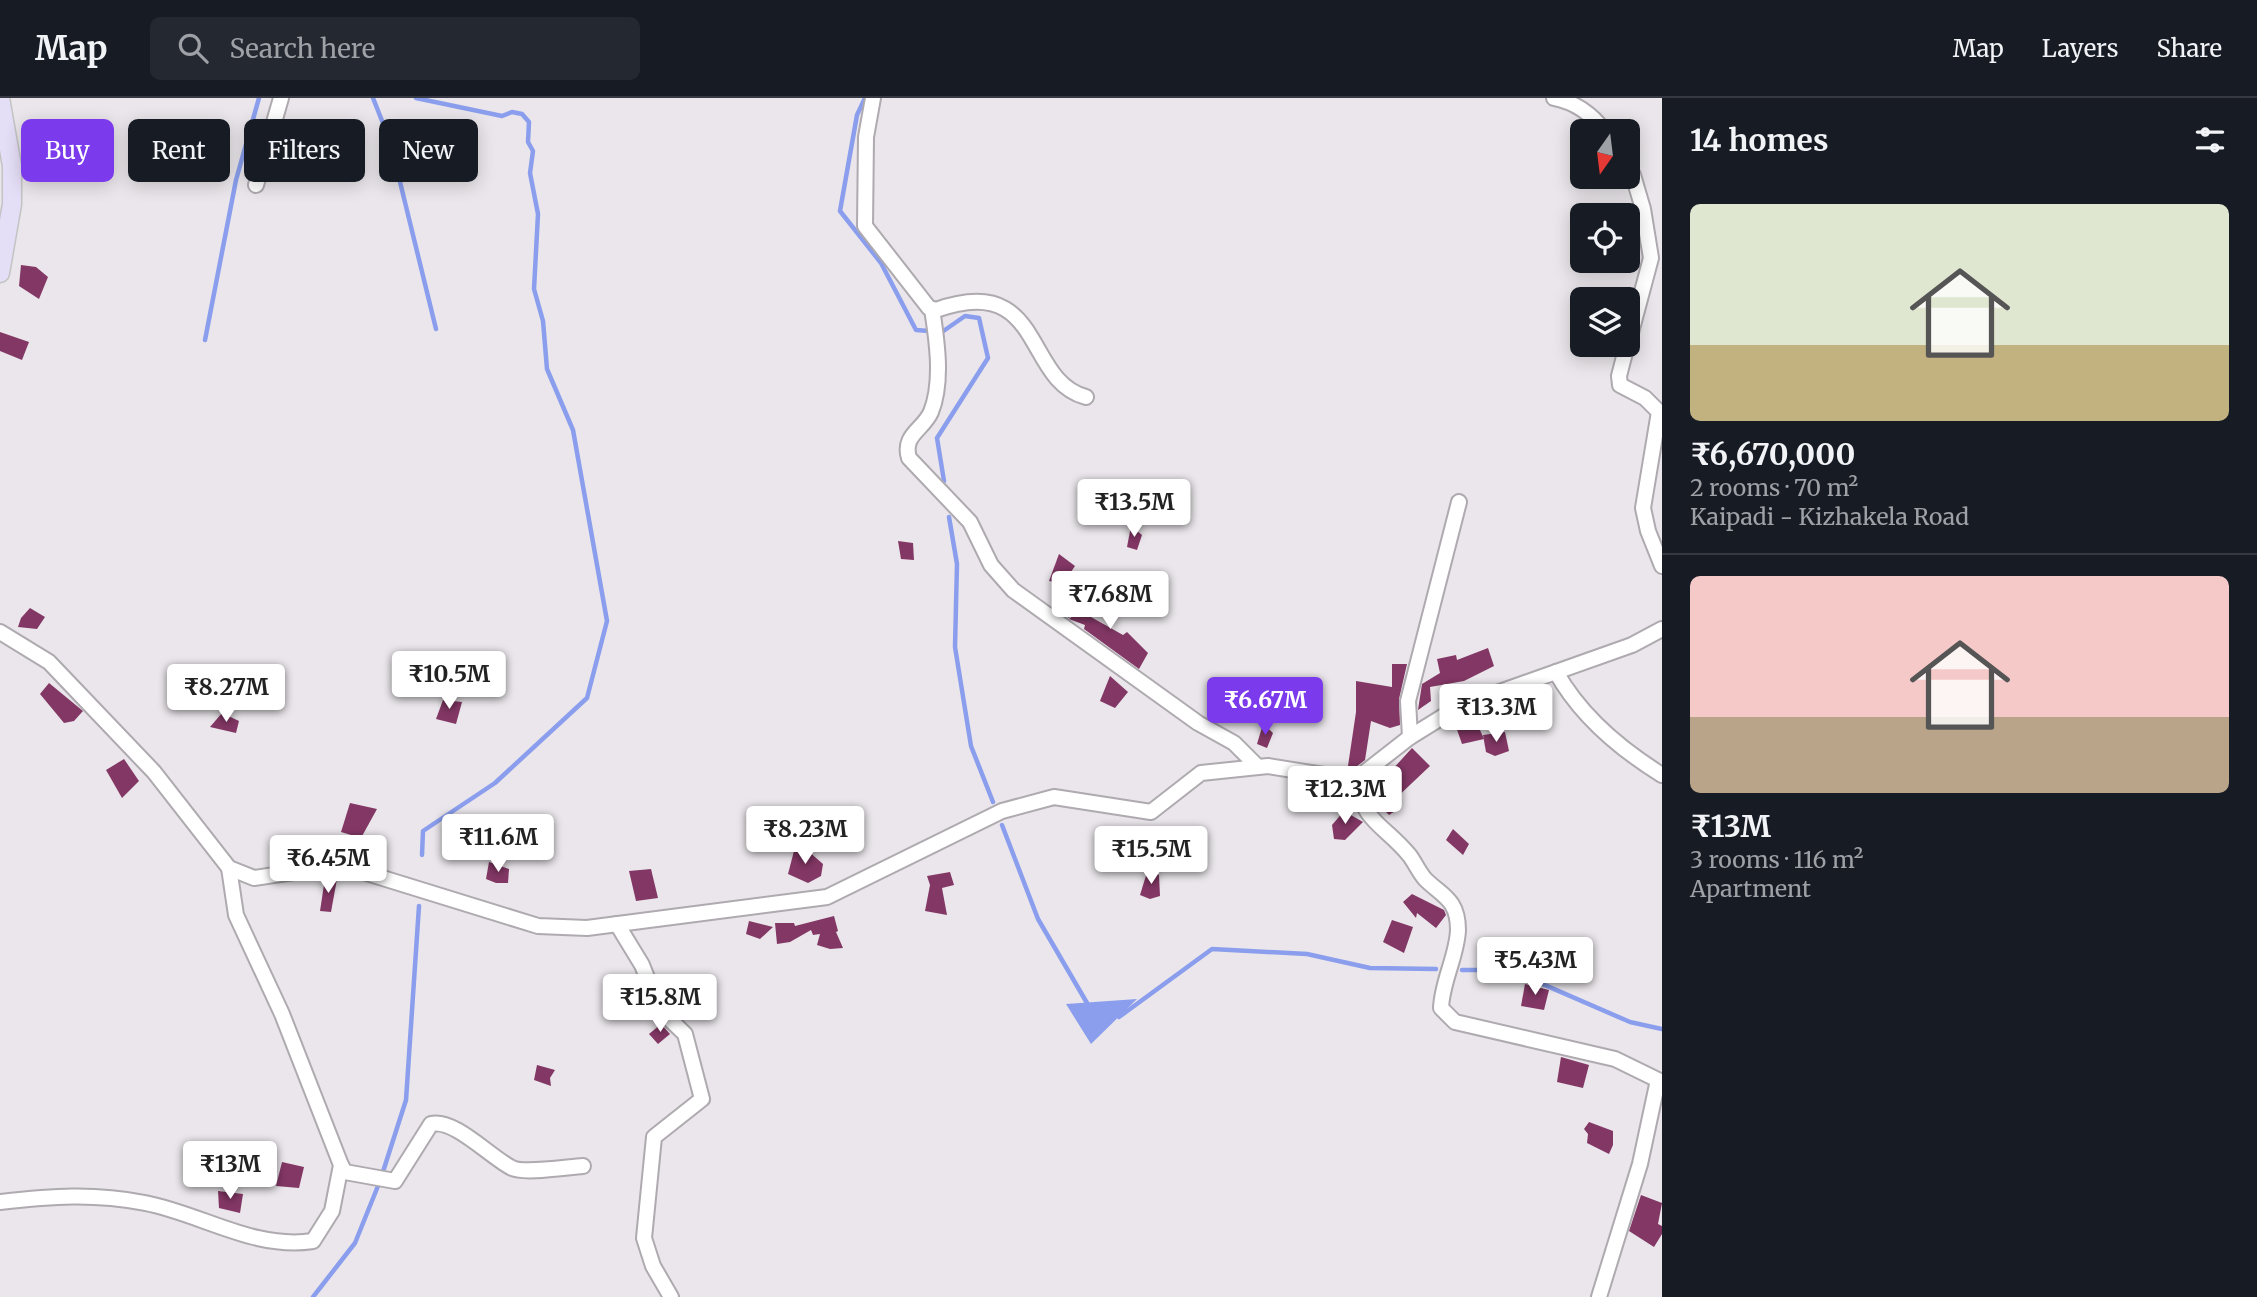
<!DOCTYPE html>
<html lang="en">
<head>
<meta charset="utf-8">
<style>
  :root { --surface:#171b24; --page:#242831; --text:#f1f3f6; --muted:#9ea1a6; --line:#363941; --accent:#7c3aed }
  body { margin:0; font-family:Merriweather,serif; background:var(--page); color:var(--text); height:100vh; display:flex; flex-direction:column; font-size:26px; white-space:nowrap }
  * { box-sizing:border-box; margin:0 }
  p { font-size:23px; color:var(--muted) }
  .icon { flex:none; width:38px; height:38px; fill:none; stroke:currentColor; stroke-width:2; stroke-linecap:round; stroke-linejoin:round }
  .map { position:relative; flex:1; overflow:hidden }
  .details { display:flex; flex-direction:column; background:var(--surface); width:595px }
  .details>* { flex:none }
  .top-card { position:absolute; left:21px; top:21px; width:665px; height:63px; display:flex; gap:14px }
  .needle { width:46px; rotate:194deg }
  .controls { position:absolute; left:1570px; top:21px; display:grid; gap:14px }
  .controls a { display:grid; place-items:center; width:70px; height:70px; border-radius:10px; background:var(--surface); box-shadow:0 4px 18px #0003; font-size:35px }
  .price { position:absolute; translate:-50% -60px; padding:0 16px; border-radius:7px; background:#fff; color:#222; font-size:23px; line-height:46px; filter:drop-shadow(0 2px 4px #0008) }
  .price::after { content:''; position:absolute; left:50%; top:42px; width:21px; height:16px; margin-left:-10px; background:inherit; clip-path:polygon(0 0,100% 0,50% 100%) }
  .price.selected { background:var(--accent); color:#fff }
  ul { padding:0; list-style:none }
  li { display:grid; align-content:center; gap:14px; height:371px; padding:0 28px }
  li+li { border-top:2px solid var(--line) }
  li span { display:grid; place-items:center; height:217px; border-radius:10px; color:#555 }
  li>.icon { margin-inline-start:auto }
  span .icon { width:126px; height:126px; fill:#fffc; stroke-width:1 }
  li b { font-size:30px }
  h2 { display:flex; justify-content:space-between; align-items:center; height:84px; padding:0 28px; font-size:30px }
  .pill { padding:0 24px; border-radius:10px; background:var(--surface); box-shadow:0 4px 18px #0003; font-size:24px; line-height:63px }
  .pill.selected { background:var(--accent); color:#fff }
  header { display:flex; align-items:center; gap:42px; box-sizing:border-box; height:98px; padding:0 35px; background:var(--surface); border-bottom:2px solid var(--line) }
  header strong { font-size:33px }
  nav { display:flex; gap:38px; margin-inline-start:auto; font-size:24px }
  .search { width:490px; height:63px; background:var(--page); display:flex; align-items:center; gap:18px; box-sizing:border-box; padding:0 24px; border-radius:10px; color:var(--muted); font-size:26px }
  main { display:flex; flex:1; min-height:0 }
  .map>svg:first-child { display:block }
  .water { fill:#8a9eed }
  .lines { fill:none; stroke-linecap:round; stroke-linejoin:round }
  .stream { stroke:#8a9eed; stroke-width:4.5 }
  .building { fill:#833765 }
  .minor-casing { stroke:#aeaaaf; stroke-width:18 }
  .major-casing { stroke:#c3c3c4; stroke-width:21 }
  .minor { stroke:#fff; stroke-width:14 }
  .major { stroke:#e5def7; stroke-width:18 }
</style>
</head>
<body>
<header>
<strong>Map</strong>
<div class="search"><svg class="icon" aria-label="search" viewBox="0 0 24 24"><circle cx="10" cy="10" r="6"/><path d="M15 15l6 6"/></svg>Search here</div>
<nav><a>Map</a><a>Layers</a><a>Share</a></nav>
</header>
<main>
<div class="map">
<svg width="1662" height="1199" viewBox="0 0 1662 1199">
  <rect width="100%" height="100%" fill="#eae6eb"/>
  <path class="water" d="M1137,901l-46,45 -25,-40z"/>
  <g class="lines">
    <g class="stream">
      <path d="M373,0l17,43 46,188"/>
      <path d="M416,0l86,18 10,-4 10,2 7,8 -1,20 5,9 -3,22 8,41 -4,75 9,32 4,48 26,61 34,191 -20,77 -92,85 -72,48 -1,24"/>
      <path d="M865,0l-8,17 -17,96 41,52 35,67 26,2 23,-16 14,2 9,40 -51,80 7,43"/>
      <path d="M205,242l31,-160 23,-82"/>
      <path d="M949,419l8,47 -2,83 16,99 22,56"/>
      <path d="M1002,727l36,94 49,84"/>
      <path d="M1462,872h48l120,52 32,7"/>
      <path d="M1119,919l93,-68 95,5 63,14 66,1"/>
      <path d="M313,1199l42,-54 25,-62 26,-81 13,-194"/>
    </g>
  </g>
  <g class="building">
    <path d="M21,167l15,2 12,10 -9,22 -20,-13z"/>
    <path d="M0,234l29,10 -7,18 -22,-9z"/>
    <path d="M1131,428l11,9 -5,15 -10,-3z"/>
    <path d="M898,443l15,2 1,17 -13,-1z"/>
    <path d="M1059,456l16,12 -12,18 -14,-3z"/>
    <path d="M1086,488l-17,32 -11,-8z"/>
    <path d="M1111,489l8,7 -28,23 32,18 4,-3 21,21 -9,16 -55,-40 1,-4 -16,-6z"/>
    <path d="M30,510l15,9 -8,12 -19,-2 3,-9z"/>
    <path d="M1488,550l6,18 -30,15 -34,6 1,14 -13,9 4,-26 18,-11 -3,-14 19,-4 1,5z"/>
    <path d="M1392,566h15l-8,35 1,26 -10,3 -19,-7 -6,39 -9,7 -8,-1 8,-54v-31l36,6z"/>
    <path d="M1110,578l18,16 -13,16 -15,-7z"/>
    <path d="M49,585l34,28 -9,10 -10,2 -24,-29z"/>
    <path d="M443,602l19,2 -6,22 -20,-5z"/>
    <path d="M1472,614l12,27 -22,5 -8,-23z"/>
    <path d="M222,615l17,8 -3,12 -26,-6z"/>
    <path d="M1263,626l10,9 -6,15 -10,-4z"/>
    <path d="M1505,634l4,19 -14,5 -9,-4 -3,-17z"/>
    <path d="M1412,650l18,18 -37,35 5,8 -9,6 -20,-20z"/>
    <path d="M124,661l15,22 -17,17 -16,-28z"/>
    <path d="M350,705l27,6 -16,29 -20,-6z"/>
    <path d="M1344,713l19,11 -18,18 -11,-1 -2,-14z"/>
    <path d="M1453,731l16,15 -6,11 -17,-15z"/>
    <path d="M795,749l12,3 16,14 -2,12 -13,7 -20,-9z"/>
    <path d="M489,764l20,7 -1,14h-12l-10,-4z"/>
    <path d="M651,771l7,29 -22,3 -7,-30z"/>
    <path d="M1148,771l11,6 1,21 -10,3 -10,-4z"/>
    <path d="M950,774l4,13 -12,3 5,27 -22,-4 5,-26 -3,-9z"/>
    <path d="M325,780l12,1 -6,33 -11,-1z"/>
    <path d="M1412,796l32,16 2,5 -10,13 -19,-15 -1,5 -13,-16z"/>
    <path d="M834,818l4,15 -2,1 7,16 -13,1 -13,-4 3,-11 -7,1 -2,-5 -21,12 -13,2 -2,-21h19l1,3z"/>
    <path d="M1392,822l21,7 -9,26 -21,-11z"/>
    <path d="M749,823l24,6 -13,12 -14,-5z"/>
    <path d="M1525,886l24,6 -5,20 -23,-4z"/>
    <path d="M661,926l9,10 -12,10 -9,-10z"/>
    <path d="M1561,959l28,8 -6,23 -26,-6z"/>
    <path d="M537,967l18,5 -5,8 1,8 -17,-6z"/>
    <path d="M1589,1024l24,9v14l-4,9 -22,-11 1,-9 -4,-5z"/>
    <path d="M282,1064l22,5 -5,21 -23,-2z"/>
    <path d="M218,1093l25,3 -3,19 -21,-5z"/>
    <path d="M1641,1097l21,8 -4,21 4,2v8l-8,13 -25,-16z"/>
  </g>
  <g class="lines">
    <g class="minor-casing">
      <g id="minor">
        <path d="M873,0l-7,39 -1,89 64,82 7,2c109,-39 87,71 150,87"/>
        <path d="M1554,0c20,4 38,16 50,33"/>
        <path d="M1628,69l5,8 10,34 8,49 -23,86"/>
        <path d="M256,87l25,-87"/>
        <path d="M932,211c5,32 11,73 -1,103 -8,18 -29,23 -22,46l61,64 21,43 22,25 185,133 36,20 24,24"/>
        <path d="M1627,247l-8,31 1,9 25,13 14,14 -16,96 5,23 14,35"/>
        <path d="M0,534l49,30 105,110 75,96 25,10 66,-10 40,3 178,55 49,2 240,-31 175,-86 52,-14 97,15 50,-39 67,-7 87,14 55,-43 50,-31 172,-61 30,-16"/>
        <path d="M1556,574c24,43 64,77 106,103"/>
        <path d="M1410,639l-2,-36 51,-199"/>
        <path d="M1355,682c9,44 30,45 55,76 5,7 9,16 15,23 17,17 33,20 33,51 -1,26 -16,51 -17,78l14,14 160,37 43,21 -18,84 -41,133"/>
        <path d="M617,826l25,41 18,45 25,24 17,65 -48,38 -10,101 9,28 18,31"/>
        <path d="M341,1067l4,7 50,9 36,-57c23,-6 59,33 81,44 12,6 55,-1 71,-2"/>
        <path d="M0,1104c52,-6 94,-9 145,1 57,11 109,47 168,38l19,-30 9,-46 -59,-151 -46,-99 -7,-47"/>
      </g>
    </g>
    <g class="major-casing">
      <path id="major" d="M0,0l12,68v38l-12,69"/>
    </g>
    <use href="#minor" class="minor"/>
    <use href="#major" class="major"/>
  </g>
</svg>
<div class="controls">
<a><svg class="needle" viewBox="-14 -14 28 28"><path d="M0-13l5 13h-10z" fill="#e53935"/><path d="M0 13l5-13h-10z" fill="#9ea1a6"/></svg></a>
<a><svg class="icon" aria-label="locate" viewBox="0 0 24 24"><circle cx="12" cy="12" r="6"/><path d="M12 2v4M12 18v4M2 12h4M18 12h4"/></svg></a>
<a><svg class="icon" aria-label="layers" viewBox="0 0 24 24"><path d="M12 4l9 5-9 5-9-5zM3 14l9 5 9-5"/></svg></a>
</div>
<b class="price" style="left:1134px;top:441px">₹13.5M</b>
<b class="price" style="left:1110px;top:533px">₹7.68M</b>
<b class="price" style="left:449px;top:613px">₹10.5M</b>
<b class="price" style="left:226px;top:626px">₹8.27M</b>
<b class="price selected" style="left:1265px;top:639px">₹6.67M</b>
<b class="price" style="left:1496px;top:646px">₹13.3M</b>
<b class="price" style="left:1345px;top:728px">₹12.3M</b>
<b class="price" style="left:805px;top:768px">₹8.23M</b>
<b class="price" style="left:498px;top:776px">₹11.6M</b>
<b class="price" style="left:1151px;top:788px">₹15.5M</b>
<b class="price" style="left:328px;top:797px">₹6.45M</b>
<b class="price" style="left:1535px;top:899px">₹5.43M</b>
<b class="price" style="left:660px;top:936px">₹15.8M</b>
<b class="price" style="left:230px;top:1103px">₹13M</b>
<div class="top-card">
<a class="pill selected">Buy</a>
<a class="pill">Rent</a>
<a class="pill">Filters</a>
<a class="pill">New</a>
</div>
</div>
<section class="details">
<h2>14 homes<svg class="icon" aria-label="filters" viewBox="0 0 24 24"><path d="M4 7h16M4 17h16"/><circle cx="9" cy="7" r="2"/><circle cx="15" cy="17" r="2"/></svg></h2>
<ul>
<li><span style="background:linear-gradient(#dfe7d0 65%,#c2b280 0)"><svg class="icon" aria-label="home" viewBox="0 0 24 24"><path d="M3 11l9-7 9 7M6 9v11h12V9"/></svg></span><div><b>₹6,670,000</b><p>2 rooms · 70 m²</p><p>Kaipadi - Kizhakela Road</p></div></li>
<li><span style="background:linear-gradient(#f6c9c9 65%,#b9a48a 0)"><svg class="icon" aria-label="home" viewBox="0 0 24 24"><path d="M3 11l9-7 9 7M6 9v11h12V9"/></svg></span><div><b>₹13M</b><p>3 rooms · 116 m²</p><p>Apartment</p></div></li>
</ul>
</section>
</main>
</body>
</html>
